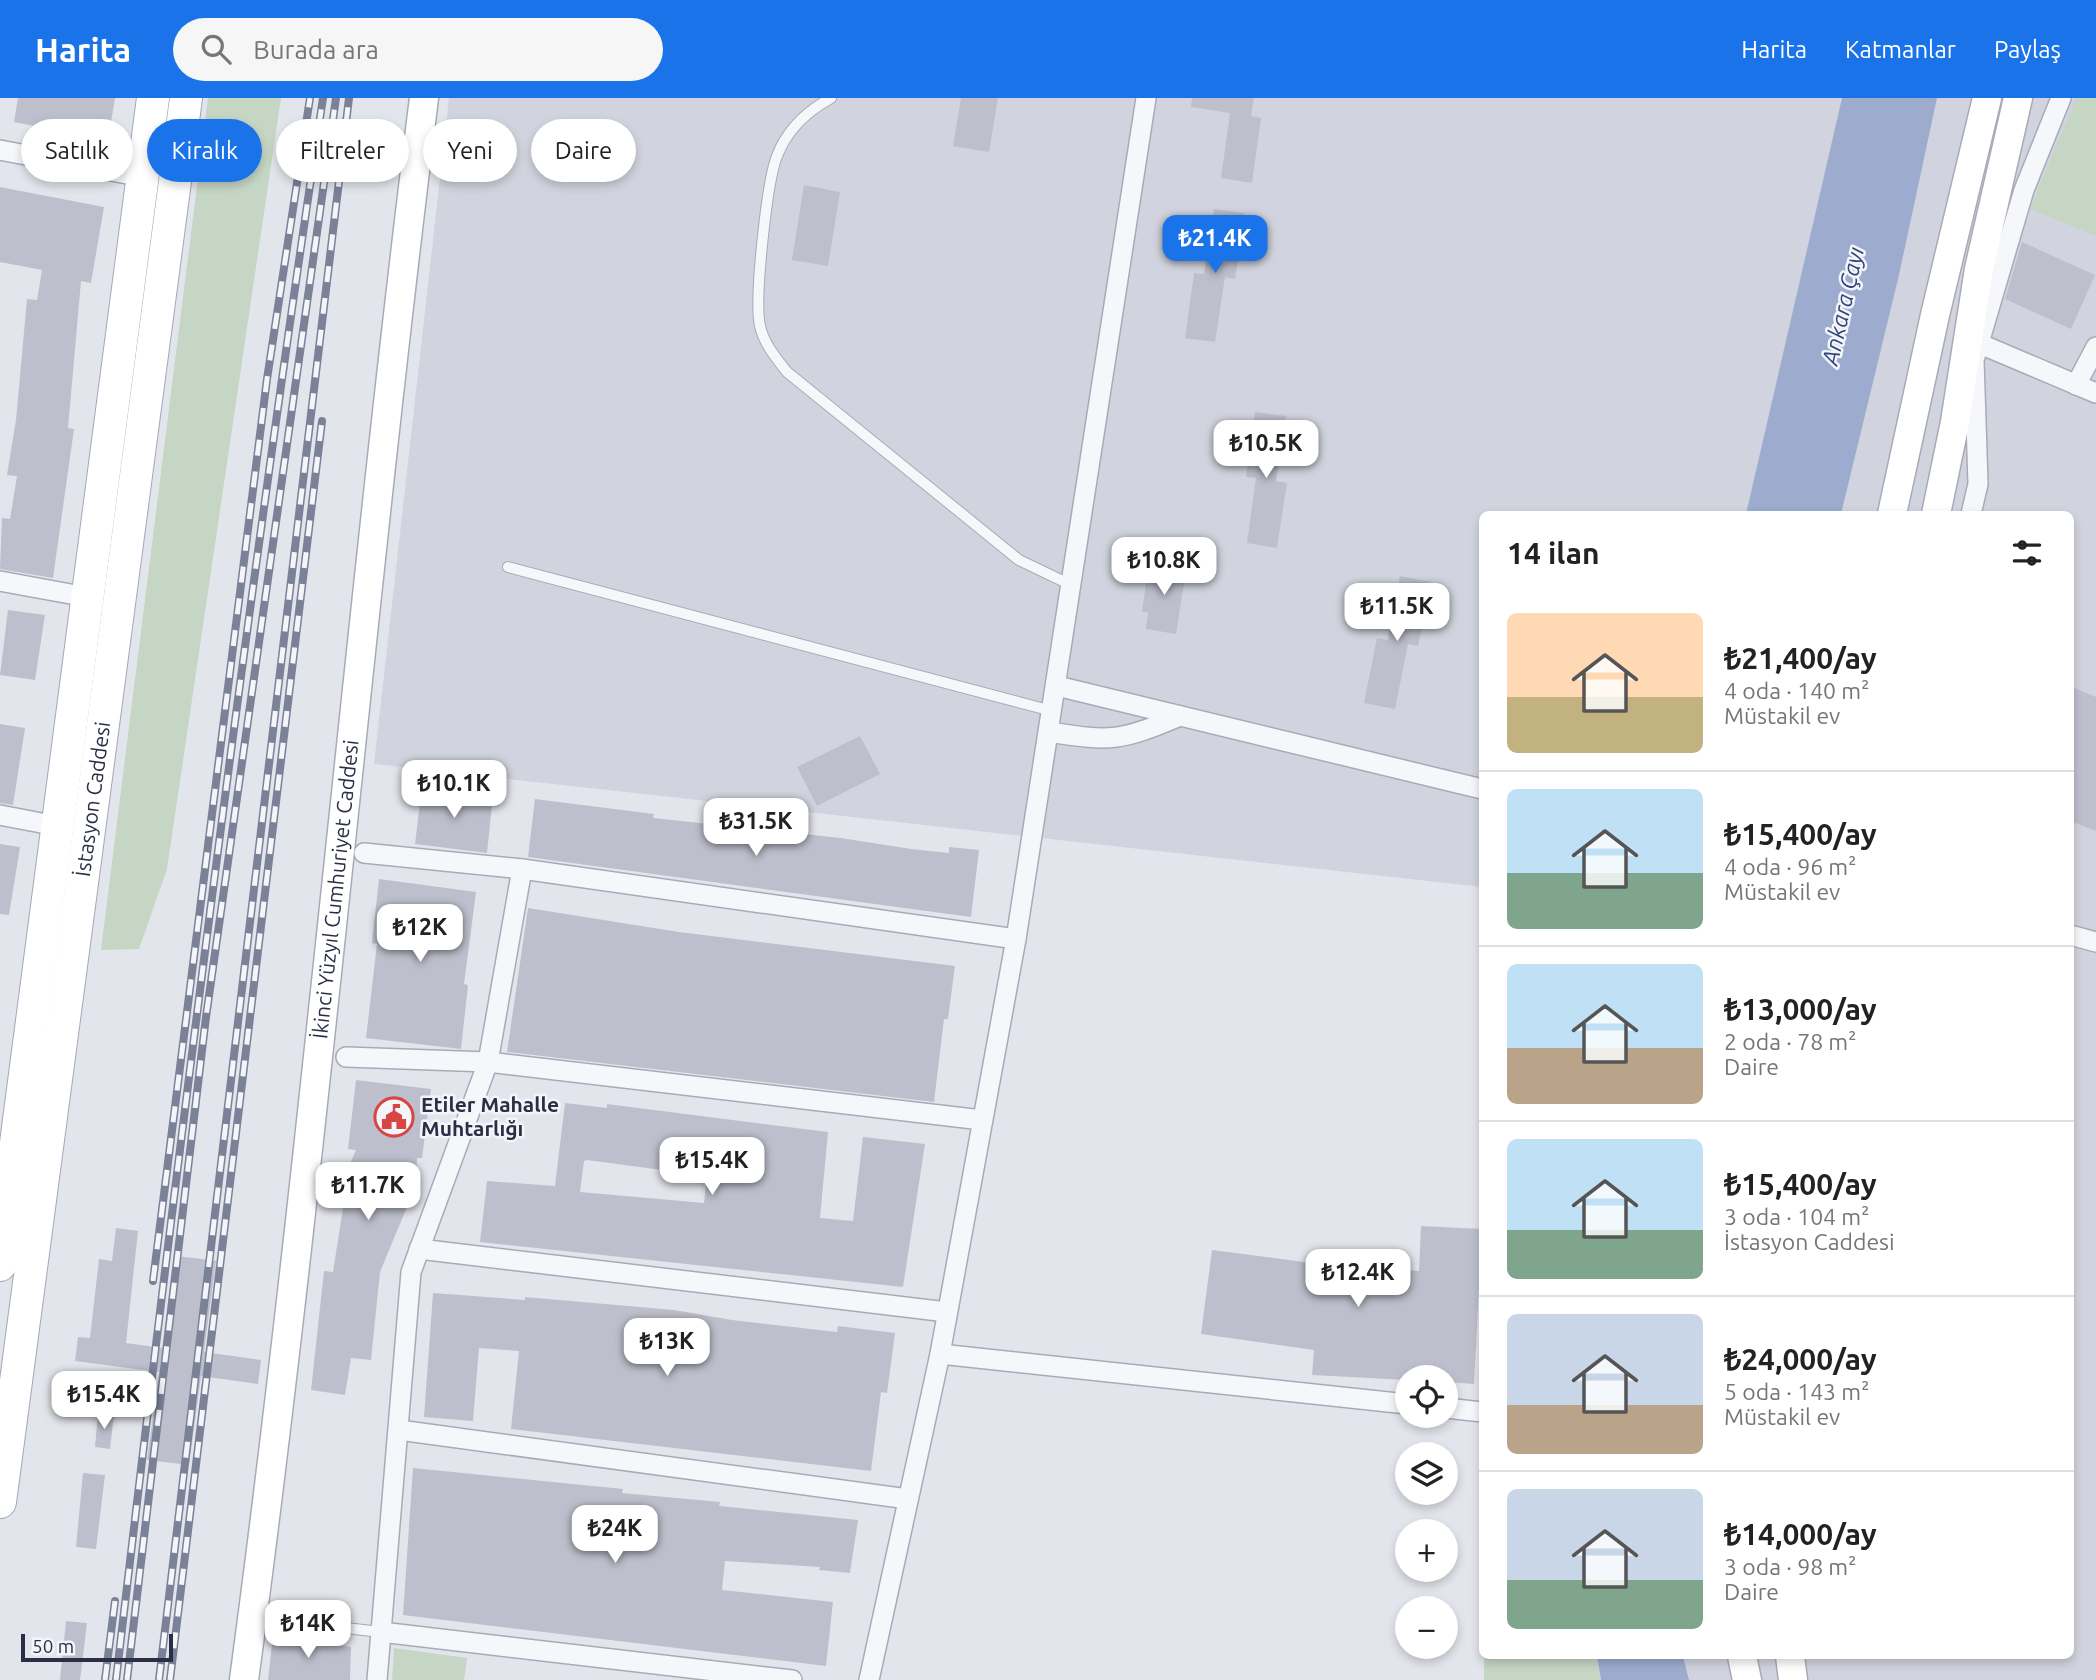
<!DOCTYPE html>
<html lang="tr">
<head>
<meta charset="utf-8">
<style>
  :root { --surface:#fff; --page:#f6f6f6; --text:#222; --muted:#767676; --line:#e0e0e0; --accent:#1a73e8 }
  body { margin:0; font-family:Ubuntu,sans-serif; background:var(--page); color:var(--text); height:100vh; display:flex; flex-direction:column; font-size:26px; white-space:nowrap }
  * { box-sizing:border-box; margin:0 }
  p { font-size:23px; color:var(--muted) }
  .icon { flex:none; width:38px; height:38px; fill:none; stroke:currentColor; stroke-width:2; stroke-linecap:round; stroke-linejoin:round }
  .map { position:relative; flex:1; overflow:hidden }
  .drawer { position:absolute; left:1479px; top:413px; width:595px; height:1148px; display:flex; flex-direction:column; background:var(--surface); border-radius:10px; box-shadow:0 4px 10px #0003 }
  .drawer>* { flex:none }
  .banner { position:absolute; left:21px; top:21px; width:665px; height:63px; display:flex; gap:14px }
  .buttons { position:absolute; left:1395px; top:1267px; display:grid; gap:14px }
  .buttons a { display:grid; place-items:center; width:63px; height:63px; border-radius:50%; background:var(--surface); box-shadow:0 4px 10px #0003; font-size:35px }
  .scale { position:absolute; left:21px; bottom:18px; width:152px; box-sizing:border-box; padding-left:7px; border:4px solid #2a2f46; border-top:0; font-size:19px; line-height:24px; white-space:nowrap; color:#2a2f46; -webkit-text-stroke:5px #f3f5f9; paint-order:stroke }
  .price { position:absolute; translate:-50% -60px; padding:0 16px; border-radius:14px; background:#fff; color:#222; font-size:23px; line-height:46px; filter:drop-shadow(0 2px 4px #0008) }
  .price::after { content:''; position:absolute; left:50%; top:42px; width:21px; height:16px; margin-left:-10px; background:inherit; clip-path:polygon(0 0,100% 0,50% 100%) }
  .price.selected { background:var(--accent); color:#fff }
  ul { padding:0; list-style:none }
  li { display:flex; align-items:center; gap:21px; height:175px; padding:0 28px }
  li+li { border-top:2px solid var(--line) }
  li span { display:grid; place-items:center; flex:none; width:196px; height:140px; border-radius:10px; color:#555 }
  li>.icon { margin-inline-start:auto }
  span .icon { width:84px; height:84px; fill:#fffc; stroke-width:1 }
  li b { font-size:30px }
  h2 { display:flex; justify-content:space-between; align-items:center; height:84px; padding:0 28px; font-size:30px }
  .pill { padding:0 24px; border-radius:32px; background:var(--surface); box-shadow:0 4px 10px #0003; font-size:24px; line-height:63px }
  .pill.selected { background:var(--accent); color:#fff }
  header { display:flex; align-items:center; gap:42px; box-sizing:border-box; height:98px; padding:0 35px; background:var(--accent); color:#fff }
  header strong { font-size:33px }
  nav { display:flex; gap:38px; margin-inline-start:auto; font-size:24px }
  .search { width:490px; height:63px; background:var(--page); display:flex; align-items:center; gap:18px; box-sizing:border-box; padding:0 24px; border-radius:38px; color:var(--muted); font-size:26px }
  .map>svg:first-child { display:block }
  .built { fill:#d1d4de }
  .green { fill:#c5d6c4 }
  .water { fill:#9dacce }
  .building { fill:#bdc0cc; fill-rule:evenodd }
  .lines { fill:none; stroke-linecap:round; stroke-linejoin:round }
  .service-casing { stroke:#a8abb7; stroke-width:12 }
  .minor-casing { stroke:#a8abb7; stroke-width:22 }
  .secondary-casing { stroke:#a8abb7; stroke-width:31 }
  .primary-casing { stroke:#a2a7b9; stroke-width:34 }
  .service { stroke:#f6f7fa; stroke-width:10 }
  .minor { stroke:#f6f7fa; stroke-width:19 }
  .secondary { stroke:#fff; stroke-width:28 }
  .primary { stroke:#fff; stroke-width:32 }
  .rail-casing { stroke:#7b8197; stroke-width:8 }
  .rail { stroke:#f3f5f9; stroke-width:5; stroke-dasharray:16; stroke-linecap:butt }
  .labels { text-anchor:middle; stroke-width:5; stroke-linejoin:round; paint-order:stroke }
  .street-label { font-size:21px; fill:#2a2f46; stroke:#f3f5f9 }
  .poi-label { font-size:21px; font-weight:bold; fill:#2a2f46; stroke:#f3f5f9; text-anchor:start }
  .water-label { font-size:23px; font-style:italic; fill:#31457c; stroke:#f3f5f9 }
</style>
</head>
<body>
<header>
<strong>Harita</strong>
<div class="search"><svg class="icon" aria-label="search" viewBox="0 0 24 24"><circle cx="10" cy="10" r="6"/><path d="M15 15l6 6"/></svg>Burada ara</div>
<nav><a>Harita</a><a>Katmanlar</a><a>Paylaş</a></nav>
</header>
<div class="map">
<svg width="2096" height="1582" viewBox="0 0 2096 1582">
  <rect width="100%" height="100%" fill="#e3e5ec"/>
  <path class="built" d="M449,0h1647v1582h-407l-6,-24h387v-1142h-588v373l-1108,-123z"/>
  <g class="green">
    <path d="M208,0h73l-114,771 -28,80 -38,1z"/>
    <path d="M2076,0h20v138l-66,-27z"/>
    <path d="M394,1550l73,10 -3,22h-72z"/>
    <path d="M1484,1558h113l4,24h-117z"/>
  </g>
  <g class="water">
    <path d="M1842,0h95l-38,177 -58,239h-95z"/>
    <path d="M1597,1558h86l6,24h-88z"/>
  </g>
  <g class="building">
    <path d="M18,0h97l-7,42 -94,-18z"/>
    <path d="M961,0h37l-9,54 -36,-6z"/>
    <path d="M1192,0h62l-3,18 10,2 -9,65 -31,-5 9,-65 -39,-6z"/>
    <path d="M804,87l36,7 -12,74 -36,-6z"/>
    <path d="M0,89l104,20 -13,76 -10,-2 -13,147 6,1 -21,149 -53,-9 2,-51 8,1 7,-43 -10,-1 9,-55 11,-121 10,1 5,-30 -42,-8z"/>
    <path d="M1214,111l31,4 -10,66 -10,-2 -10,65 -30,-4 9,-65 10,1z"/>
    <path d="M2022,144l73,33 -24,54 -66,-30z"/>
    <path d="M1255,314l31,4 -10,65 11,2 -10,65 -30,-5 9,-65 -10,-1z"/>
    <path d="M1156,462l31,5 -11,69 -30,-5 2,-17h-6l5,-36 7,1z"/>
    <path d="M1400,478l31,6 -13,64 -10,-2 -13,65 -31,-6 13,-65 11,2z"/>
    <path d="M8,512l37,5 -10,65 -35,-5z"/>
    <path d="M2070,588l26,11v134l-26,-10z"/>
    <path d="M0,626l25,4 -12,77 -13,-2z"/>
    <path d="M860,638l20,38 -63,32 -20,-39z"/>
    <path d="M422,688l71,9 -6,58 -72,-9z"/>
    <path d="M535,701l119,15 -1,4 188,20 70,11 38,4v-6l30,3 -8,67 -443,-60z"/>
    <path d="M0,746l20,3 -11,68 -9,-1z"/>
    <path d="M379,781l97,13 -12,92 4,1 -7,64 -95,-11 11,-94 -5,-1z"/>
    <path d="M528,810l151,24 276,34 -7,53h-4l-10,83 -427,-50z"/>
    <path d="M356,982l75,9 -9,69h-5l-1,27 -36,87 -9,88 -20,-2 -6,37 -34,-5 13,-119 9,1 11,-70 -9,-2 21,-50 -8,-1z"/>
    <path d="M565,1005l42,5v-4l221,28 -8,86 33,3 10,-84 62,7 -22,143 -423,-45 7,-61 68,5zM587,1062l120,16 -3,27 -124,-11 4,-31z"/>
    <path d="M1421,1128l61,3 -8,155 -28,-2v-5h-39v3l-95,-5 2,-25 -113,-16 11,-84 107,14v-7l69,4 -1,8 32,2z"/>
    <path d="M116,1130l22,3 -12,112 36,5 12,-92 20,2 22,3 -12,91 57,8 -3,24 -57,-8 -12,89 -42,-5 12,-88 -84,-11 3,-24 12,1 9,-79 13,2z"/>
    <path d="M433,1195l92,7v-3l149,13 58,10 105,12 1,-6 57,7 -8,60 -6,-1 -10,79 -360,-42 8,-78 -40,-3 -6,73 -49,-4z"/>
    <path d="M98,1315l16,1 -4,35 -15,-2z"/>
    <path d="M413,1370l210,21 -1,4 98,9 -1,4 139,14 -8,53 -31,-3 1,-3 -95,-6 -3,29 111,12 -7,64 -423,-51z"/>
    <path d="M83,1375l22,2 -9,74 -20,-2z"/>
    <path d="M66,1523l21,2 -7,57h-20z"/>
    <path d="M273,1537l78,12 -1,33h-82z"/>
  </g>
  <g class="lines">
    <g class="service-casing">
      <g id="service">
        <path d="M831,0c-24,13 -44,32 -54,58 -10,25 -23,143 -17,170 4,18 16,32 27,46l232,188 50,24"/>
        <path d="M508,469l544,144"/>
        <path d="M301,1525l80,9"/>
      </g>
    </g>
    <g class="minor-casing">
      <g id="minor">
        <path d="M0,52l143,27"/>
        <path d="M1978,245l118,50"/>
        <path d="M2076,287l20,-38"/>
        <path d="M1971,416l7,-30 -4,-124 50,-170 37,-92"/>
        <path d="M0,483l87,16"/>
        <path d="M1057,588l425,103"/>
        <path d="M1049,634c64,10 71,9 131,-16"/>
        <path d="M0,717l57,11"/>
        <path d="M364,755l158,16 494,70"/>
        <path d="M2070,837l26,7"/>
        <path d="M346,959l142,5 494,58"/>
        <path d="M419,1151l528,63"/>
        <path d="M940,1256l467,50"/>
        <path d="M1446,1310l36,4"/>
        <path d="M399,1332l509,69"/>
        <path d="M381,1534l411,48"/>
        <path d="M377,1582l34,-408 77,-210 34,-193"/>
        <path d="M869,1582l71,-326 76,-415 130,-841"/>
      </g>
    </g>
    <g class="secondary-casing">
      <g id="secondary">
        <path d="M1892,416l43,-199 52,-217"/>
        <path d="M1936,416l19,-92 24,-153 39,-171"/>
        <path d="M1742,1558l5,24"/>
        <path d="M1790,1558l3,24"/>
        <path id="s1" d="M244,1582c71,-526 114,-1055 180,-1582"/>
      </g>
    </g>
    <g class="primary-casing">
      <g id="primary">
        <path d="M0,1167l153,-1167"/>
        <path id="s2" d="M0,1404l186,-1404"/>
      </g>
    </g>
    <use href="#service" class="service"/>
    <use href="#minor" class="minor"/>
    <use href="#secondary" class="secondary"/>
    <use href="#primary" class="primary"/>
    <g class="rail-casing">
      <g id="rail">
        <path d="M153,1183l114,-902 43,-281"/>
        <path d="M105,1582l10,-79"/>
        <path d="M116,1582c62,-528 128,-1056 207,-1582"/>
        <path d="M127,1582l79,-663 130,-919"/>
        <path d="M159,1582l190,-1582"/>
        <path d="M170,1582l152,-1259"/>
      </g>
    </g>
    <use href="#rail" class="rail"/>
  </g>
  <defs>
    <g id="civic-ring" transform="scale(2.0125)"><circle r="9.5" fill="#f3f5f9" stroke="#d74643" stroke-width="1.5"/><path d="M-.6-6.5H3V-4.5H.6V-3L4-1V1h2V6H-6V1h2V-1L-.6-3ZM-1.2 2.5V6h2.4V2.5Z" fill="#d74643"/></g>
  </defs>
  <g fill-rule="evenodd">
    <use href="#civic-ring" x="394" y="1019"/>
  </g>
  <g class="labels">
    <g class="street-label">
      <text dy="7" stroke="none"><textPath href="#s2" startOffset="709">İstasyon Caddesi</textPath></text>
      <text dy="7" stroke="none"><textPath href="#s1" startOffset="796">İkinci Yüzyıl Cumhuriyet Caddesi</textPath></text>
    </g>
    <g class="poi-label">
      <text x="421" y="1014">Etiler Mahalle<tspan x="421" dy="24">Muhtarlığı</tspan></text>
    </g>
    <g class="water-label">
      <text transform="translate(1843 208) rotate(-77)" y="8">Ankara Çayı</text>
    </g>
  </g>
</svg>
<div class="buttons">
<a><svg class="icon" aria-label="locate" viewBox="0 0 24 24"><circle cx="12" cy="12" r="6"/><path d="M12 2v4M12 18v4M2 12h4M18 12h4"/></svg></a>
<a><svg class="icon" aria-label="layers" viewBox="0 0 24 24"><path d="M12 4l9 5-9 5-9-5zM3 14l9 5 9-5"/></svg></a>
<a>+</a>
<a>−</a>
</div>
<div class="scale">50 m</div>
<b class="price selected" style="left:1215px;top:177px">₺21.4K</b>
<b class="price" style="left:1266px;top:382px">₺10.5K</b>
<b class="price" style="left:1164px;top:499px">₺10.8K</b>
<b class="price" style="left:1397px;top:545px">₺11.5K</b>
<b class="price" style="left:454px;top:722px">₺10.1K</b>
<b class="price" style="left:756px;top:760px">₺31.5K</b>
<b class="price" style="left:420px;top:866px">₺12K</b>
<b class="price" style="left:712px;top:1099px">₺15.4K</b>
<b class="price" style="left:368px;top:1124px">₺11.7K</b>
<b class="price" style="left:1358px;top:1211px">₺12.4K</b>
<b class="price" style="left:667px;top:1280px">₺13K</b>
<b class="price" style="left:104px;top:1333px">₺15.4K</b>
<b class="price" style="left:615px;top:1467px">₺24K</b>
<b class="price" style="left:308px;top:1562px">₺14K</b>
<div class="banner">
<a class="pill">Satılık</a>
<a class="pill selected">Kiralık</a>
<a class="pill">Filtreler</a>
<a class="pill">Yeni</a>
<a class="pill">Daire</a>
</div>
<section class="drawer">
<h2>14 ilan<svg class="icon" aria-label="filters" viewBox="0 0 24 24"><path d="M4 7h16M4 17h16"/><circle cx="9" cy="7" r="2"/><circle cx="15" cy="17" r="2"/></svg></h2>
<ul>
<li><span style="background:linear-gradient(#ffd9b3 60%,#c2b280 0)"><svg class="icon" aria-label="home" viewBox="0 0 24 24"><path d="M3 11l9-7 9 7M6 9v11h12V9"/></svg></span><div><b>₺21,400/ay</b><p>4 oda · 140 m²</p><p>Müstakil ev</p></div></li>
<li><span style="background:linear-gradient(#bfe0f5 60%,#7fa58c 0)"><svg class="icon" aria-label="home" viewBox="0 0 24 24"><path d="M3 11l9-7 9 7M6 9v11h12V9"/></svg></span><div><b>₺15,400/ay</b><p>4 oda · 96 m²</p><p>Müstakil ev</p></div></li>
<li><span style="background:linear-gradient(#bfe0f5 60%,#b9a48a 0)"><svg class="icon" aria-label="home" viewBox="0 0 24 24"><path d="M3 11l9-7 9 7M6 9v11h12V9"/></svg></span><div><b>₺13,000/ay</b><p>2 oda · 78 m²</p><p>Daire</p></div></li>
<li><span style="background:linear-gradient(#bfe0f5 65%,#7fa58c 0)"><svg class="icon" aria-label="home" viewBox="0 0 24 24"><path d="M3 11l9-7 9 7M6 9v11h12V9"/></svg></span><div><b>₺15,400/ay</b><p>3 oda · 104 m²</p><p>İstasyon Caddesi</p></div></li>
<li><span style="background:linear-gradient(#c9d6e8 65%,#b9a48a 0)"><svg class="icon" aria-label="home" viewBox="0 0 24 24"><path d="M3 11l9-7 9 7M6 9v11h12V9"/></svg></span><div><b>₺24,000/ay</b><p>5 oda · 143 m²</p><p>Müstakil ev</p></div></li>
<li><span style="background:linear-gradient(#c9d6e8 65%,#7fa58c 0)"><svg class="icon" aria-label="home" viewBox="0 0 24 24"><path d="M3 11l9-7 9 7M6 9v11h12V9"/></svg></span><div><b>₺14,000/ay</b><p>3 oda · 98 m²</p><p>Daire</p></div></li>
</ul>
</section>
</div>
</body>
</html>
